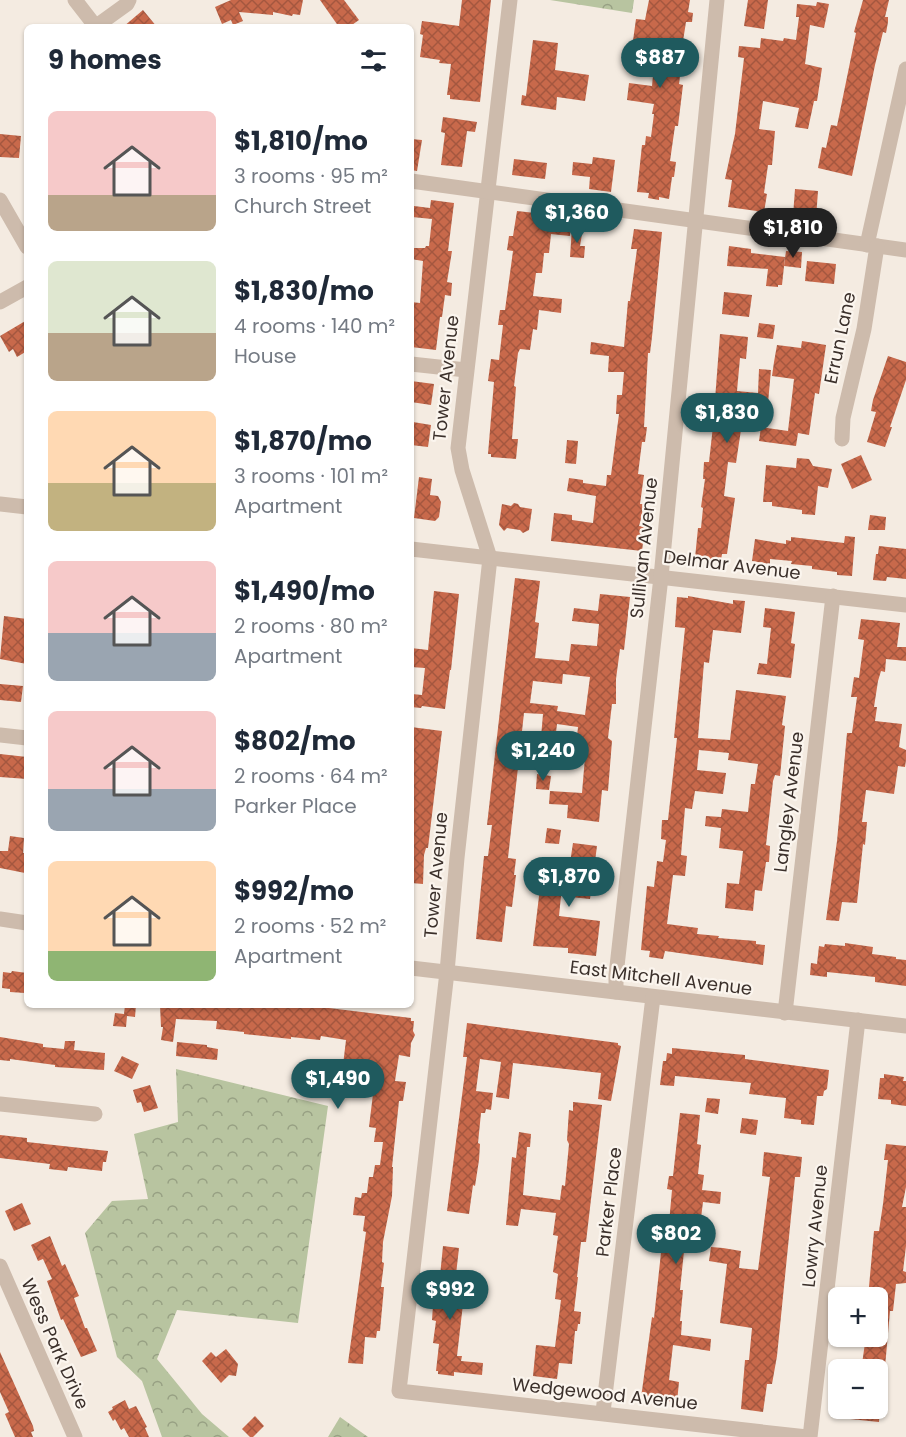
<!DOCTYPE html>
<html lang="en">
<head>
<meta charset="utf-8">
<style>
  :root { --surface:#fff; --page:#f2f2f3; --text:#1f2937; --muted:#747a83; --accent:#1f5a5e }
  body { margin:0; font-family:Poppins,sans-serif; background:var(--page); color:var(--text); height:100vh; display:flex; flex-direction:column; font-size:22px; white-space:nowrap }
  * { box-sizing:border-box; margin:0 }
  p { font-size:20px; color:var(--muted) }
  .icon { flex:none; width:33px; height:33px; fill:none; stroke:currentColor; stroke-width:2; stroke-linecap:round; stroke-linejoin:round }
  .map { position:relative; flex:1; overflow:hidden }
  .sheet { position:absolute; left:24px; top:24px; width:390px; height:984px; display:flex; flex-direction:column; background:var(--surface); border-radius:9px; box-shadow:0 2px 4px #0004 }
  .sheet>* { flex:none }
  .controls { position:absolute; left:828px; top:1287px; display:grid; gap:12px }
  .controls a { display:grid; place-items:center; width:60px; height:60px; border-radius:9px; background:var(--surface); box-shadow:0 2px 4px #0004; font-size:30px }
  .price { position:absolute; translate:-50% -51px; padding:0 14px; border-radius:21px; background:var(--accent); color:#fff; font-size:20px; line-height:39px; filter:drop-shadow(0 2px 3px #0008) }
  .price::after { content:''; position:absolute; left:50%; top:36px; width:18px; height:14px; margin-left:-9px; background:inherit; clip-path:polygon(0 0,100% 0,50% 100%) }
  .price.selected { background:#222; color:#fff }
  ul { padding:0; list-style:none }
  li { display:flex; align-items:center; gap:18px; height:150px; padding:0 24px }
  li span { display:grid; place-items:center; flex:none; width:168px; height:120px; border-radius:9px; color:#555 }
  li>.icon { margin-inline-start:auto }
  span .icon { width:72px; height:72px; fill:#fffc; stroke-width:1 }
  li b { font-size:26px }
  h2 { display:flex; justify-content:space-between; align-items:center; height:72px; padding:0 24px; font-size:26px }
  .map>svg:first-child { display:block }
  .forest { fill:url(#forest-crowns) }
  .building { fill:url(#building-cross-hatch); fill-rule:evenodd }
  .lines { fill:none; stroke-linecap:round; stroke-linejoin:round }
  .minor { stroke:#cdbbac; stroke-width:15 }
  .labels { text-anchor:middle; stroke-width:4.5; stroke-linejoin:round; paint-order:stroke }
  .street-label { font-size:18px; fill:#3b302b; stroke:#fbf5ee }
</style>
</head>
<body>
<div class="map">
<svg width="906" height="1437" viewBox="0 0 906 1437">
  <defs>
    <pattern id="forest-crowns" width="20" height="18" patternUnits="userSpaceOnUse" patternTransform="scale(1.5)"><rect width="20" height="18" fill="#b8c4a0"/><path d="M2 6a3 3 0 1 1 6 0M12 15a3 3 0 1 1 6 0" fill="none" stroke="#97a083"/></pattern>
    <pattern id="building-cross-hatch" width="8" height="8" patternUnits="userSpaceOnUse" patternTransform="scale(1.5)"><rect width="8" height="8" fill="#c8694b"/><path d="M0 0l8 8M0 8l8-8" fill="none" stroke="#a4573f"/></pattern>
  </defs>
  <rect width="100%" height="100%" fill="#f4ebe1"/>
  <g class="forest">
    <path d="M550,0h84l-2,13z"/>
    <path d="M176,1069l152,37 -30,217 -121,-13 -20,49 45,55 27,23h-67l-20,-56 -25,-24 -32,-124 27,-32 36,-2 -14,-65 44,-12z"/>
    <path d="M340,1417l28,20h-40z"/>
  </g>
  <g class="building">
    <path d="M231,0h72l-3,15 -7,-1 -1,2 -19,-4v3l-34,-3 4,9 -10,4 -2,-5 -9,4 -7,-17z"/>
    <path d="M320,0h24l15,20 -10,7h-10z"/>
    <path d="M462,0h29l-11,102 -30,-3v-4h-3l4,-31 -12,-1 1,-3 -20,-3 3,-22 -3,-1 2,-13 37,5z"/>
    <path d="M649,0h41l-2,12 5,1 -1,9h-6l-6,38 2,1 -3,23 4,1 -5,41h-3l-5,35 6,1 -2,15h-2l-3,22 -10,-2v3l-11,-2 1,-5 -12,-1 5,-47h3l1,-9 5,1 3,-23h-2l2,-10 -27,-4 2,-17 23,3 2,-21 -24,-3 6,-43 9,1z"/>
    <path d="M748,0h20l-4,29 -20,-3z"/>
    <path d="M863,0h26l-4,17h3v5l-2,11 -3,-1 -8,33 -23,111 -34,-8 4,-21 4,1 5,-23 6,1 19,-93 -2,-1z"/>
    <path d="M817,2l12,2 -5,24 -14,-3 -5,39 17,4 -5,33h-3l-6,28 -13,-2 4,-19 -36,-7 -4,28 16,2 -3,34h-4l-4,28 3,1 -3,18 -36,-5 4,-27 -7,-1 10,-45 9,-76 -6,-1 1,-11 21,2 1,-10 22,3 1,-3 12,2 3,-23h-3l1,-13 19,2z"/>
    <path d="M143,10l14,17h-34z"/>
    <path d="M533,40l25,3 -3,27 34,5 -4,26 -28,-4 -1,13 -35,-5 1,-10 4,1z"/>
    <path d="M443,117l34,5 -2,10 -8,-1 -5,36 -21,-2 4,-32 -4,-1z"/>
    <path d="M0,134l21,2 -2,22 -19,-1z"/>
    <path d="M411,139l11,1 -5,31 -6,-1z"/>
    <path d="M593,157l22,3 -4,32 -22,-3 1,-12 -18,-2 1,-13 19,2z"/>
    <path d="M514,159l33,4 -2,16 -33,-4z"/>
    <path d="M795,189l23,2 -2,27 -23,-2z"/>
    <path d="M431,200l23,3 -6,48h4l-5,31 5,1 -1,13 -6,-1 -3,22h-2l-4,33 -25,-3v-45l9,1 3,-42 -12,-2v-11h14l1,-2h3l3,-27 -20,-2 2,-11 16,2z"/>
    <path d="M517,211l55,6 -2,19 -19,-2 -2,19h-5l-2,20h-6l-3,23 29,3 -1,14 -22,-3 -2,20 -4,-1 -3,21 -10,-1 -2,4 -4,33 2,1 -4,52h6l-2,20 -25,-2v-3h-3l6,-72 -6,-1 3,-22 8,1 4,-35h-5l2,-15h5l8,-59 -6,-1 2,-14h4z"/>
    <path d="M572,227l11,1 -3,18h5l-1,12 -14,-1z"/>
    <path d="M634,229l28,3 -10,105 -2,16h-2l-4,74h3l-2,15h-3l-4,32 6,1 -4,29h3l-1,11 -3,11 6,1 -3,24 -91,-10 3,-28 18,2v5l21,3 3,-27 -29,-5 2,-13 14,2v3l23,3 1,-11h4l8,-61h-3l1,-19h5l2,-23h-16l1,-16 -19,-2 1,-12 33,5 4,-46h2l7,-52h-6z"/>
    <path d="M729,246l22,3v4l34,4 -3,28h-4v2l-12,-1 2,-17 -41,-3z"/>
    <path d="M786,251l16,1 -1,16 -17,-2z"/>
    <path d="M807,261l29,3 -2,20 -29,-3z"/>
    <path d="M724,292l28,3 -3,22 -27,-3z"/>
    <path d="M27,320v31l-10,6 -4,-8 -4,3 -9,-16z"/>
    <path d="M759,323l16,2 -2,14 -16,-2z"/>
    <path d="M720,334l28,3 -2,22 -6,-1 -3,33 21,2 1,-24 12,1 -5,55 -24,-2 -6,40 -8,-1 -4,34 11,2 -8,56h-5l-1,6 -26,-2 3,-30h3l2,-20 -2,-1 4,-28h-2l1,-17h5l4,-36z"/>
    <path d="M802,341l24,4 -7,49 -4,-1 -6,42 -11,-2 -2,13 -37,-5 2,-14 27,4 6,-52 -22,-3 2,-14 3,-17 24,3z"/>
    <path d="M888,356l18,6v18l-16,47h2l-7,20 -18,-5 9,-30 -5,-1 2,-11z"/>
    <path d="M411,381l23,3 -3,21 -20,-3z"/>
    <path d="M413,422l18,3 -3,22 -17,-2z"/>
    <path d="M567,440l11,1 -2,23 -11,-1z"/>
    <path d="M861,455l11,25 -20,9 -11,-25z"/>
    <path d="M797,458l12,1 4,7 19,3 -4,19 -10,-2 -3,29 -13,-1v-4l-30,-4v-4h-9l3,-37 30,3z"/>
    <path d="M419,477l13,2 -2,16 8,1 3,6 -2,15 -4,4 -21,-3z"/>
    <path d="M514,503l4,1 2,3 12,2 -3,21 -6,3 -3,-3 -13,-2 -3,3 -5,-6 3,-21 9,2z"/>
    <path d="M870,515l16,2 -1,13h-17z"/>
    <path d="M845,536l10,1 -3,39 -15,-1v-3l-25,-3v-3l-21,-2 1,-3 -22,-2v5l-18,-3 3,-22 31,5v-4l5,1v-4l53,6z"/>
    <path d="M879,546l27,3v30l-19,-2 -1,4 -13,-1 3,-26h2z"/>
    <path d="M515,578l25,3 -5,41 4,1 -4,35 34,3 2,-17 26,2 2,-22 -27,-3 2,-13 24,3 2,-17 30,3 -6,53 -4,-1 -4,30v25h-4l-4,34 4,3 -4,50 -6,-1 -3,32 -32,-4 1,-13 -19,-1 1,-13 32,2 3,-36 -10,-1 3,-29 -21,-3 -2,17 -12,-1 1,-3h-3l2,-23 -19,-1 -16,145 8,1 -2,16h2l-4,32 -6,-1 -4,36 -26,-3 8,-83h4l4,-31h-5zM563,674l27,3 -5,38 -28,-4 1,-5 -28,-3 3,-22 29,3z"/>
    <path d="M434,591l25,3 -8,76h-1l-5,39 -23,-3 -1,2 -10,-1 1,-13 10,1 3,-27 -14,-1v-19l17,2z"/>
    <path d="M688,596l45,8v-4l12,1 -4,32 -28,-3 -4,33 -5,-1 -6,76 32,2 6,-50 50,6 -4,29 3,1 -5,50 -5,-1 -2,6 -7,64 4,1 -1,16h-3l-4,29 -7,-1 -2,21 -28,-3 2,-25 12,1 4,-33 -24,-3 2,-20 -16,-2 1,-10 15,1 1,-8 26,3 3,-28h4l3,-20 -30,-4 1,-7 -30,-3 -2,20 29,3 -3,21 -28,-3 -3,18 -7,-1 -4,47 6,1 -2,20 -12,-1 -6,49 31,4 -1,6 22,2 -1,2 38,3v3l9,1 -2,20 -98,-14 -2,8 -14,-2 1,-6 -9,-1 6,-64 7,1 3,-26 6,1 3,-22 -5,-1 1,-19h6l9,-82h-3l11,-110 -10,-1 2,-30 11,1z"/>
    <path d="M765,608l30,4 -4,31 4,1 -4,34 -34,-4 2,-11 8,1 4,-36 -8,-1z"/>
    <path d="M4,616l23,3v45l-27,-5z"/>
    <path d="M861,619l39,4 -3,24h9v14l-20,-2 -1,13 -4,-1 -3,10 -4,26h3l-2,14 27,3 -3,23 7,3v10l-1,7 -7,-1 -4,28 -28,-4 -4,32h5l-2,23 -2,-1 -6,59 -15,-1 -3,19 -13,-1 11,-79 10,-108h5l5,-36h-6l3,-20 5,1 5,-38 -6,-1z"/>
    <path d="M0,684l23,2 -2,16 -21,-2z"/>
    <path d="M411,727l31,4 -14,117h-2l-2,7 -1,29 -12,-1z"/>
    <path d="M0,754l27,3v22l-27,-2z"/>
    <path d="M537,774l14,2 -2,14 -13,-1z"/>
    <path d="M547,828l14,2 -2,14 -14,-1z"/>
    <path d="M10,836l14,2 -1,15h4v19l-2,1 -25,-5v-17h8z"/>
    <path d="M573,843l24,3 -7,53 -29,-3 -2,20 41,5 -4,35 -28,-3v-5l-35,-2 7,-58 19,2 1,-15 8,1z"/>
    <path d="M845,943l28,4 -1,7 24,3v2l10,1v26l-31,-4v-5l-48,-5v5l-17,-2 1,-12 6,1 2,-18 5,1 1,-3 20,2z"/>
    <path d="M12,971l15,2 -2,20 -15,-1v-3l-8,-1 1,-16 8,1z"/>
    <path d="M125,1005h11l-1,12 -8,-1 -1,11 -13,-1 2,-13 9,1z"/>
    <path d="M160,1005h144l107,13v3h3l-1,10 2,4 -4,8 -1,14 -11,-2 -4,26 11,1 -3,19h-4l-7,66h1l-1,29 -9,46 -1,20 2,1 -3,24h3l-4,44h-3l-1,7 -11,-1 -2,27 -15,-1 18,-131 -3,-1 2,-15 -12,-1 2,-18 6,1 1,-5h5l2,-16h4l2,-12h5l3,-23h-9l2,-14 -7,-1 7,-58 -33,-4 3,-25 -25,-4 -1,4 -29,-3v2l-47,-5v-2l-28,-3 1,-8 -41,-2 -3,23 -12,-2 2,-13h-2z"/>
    <path d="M467,1023l151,20v2l3,1 -10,55 -13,-2 3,-26 -88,-10 -4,36 -13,-2 5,-35 -21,-3 -4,32 17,2 -2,17 -5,-1 -1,4h-4l-3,30 2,1 -1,16 -4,26 -2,-1 -4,29 -22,-3 20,-154h-4z"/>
    <path d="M0,1037l43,7v3l21,2 1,-8h10l-1,9 31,3 -1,17 -49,-3v-2l-45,-6v2l-10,-1z"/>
    <path d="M177,1042l30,3v2l11,2 -1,11 -41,-4z"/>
    <path d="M672,1048l73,7v4l84,11 -2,19 -3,2 -1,5h-6l-3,29 -13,-1v-4l-17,-2 2,-20 -37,-4 2,-11 -76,-7 -1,10 -14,-1 3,-24h3l1,-8 5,1z"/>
    <path d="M122,1056l17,8 -7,15 -18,-8z"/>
    <path d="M884,1074l20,3 -1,4h3v25l-15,-2v-4l-13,-1 2,-21h4z"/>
    <path d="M150,1085l8,23 -14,4 -3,-10 -4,1 -4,-13z"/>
    <path d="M707,1098l13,1 -2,15 -13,-2z"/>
    <path d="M573,1102l29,3 -16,137h-5l-4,35h1l-4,34 7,1 -1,12h-2l-1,7h-2l-3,33 -13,-1 -2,16 -24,-3 3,-31 19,2 6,-47 -6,-1 3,-25 -5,-2 5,-36 -5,-1 3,-22 -35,-4 -3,17 -12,-1 6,-68 4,1 3,-26 12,2 -1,13h-3l-4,48 37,5 2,-15 3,1 4,-42 -2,-4 2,-30 4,1z"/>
    <path d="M680,1113l20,2 -3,29 4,1 -3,29 6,1 -2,15 19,2 -1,12 -17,-2 -2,16 -8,-1 -1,6 -5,-1 -7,68h3l-3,31h2l-1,14 30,4 -1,12 -37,-6 -4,35 10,2 -2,20 -36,-4 11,-81 2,1 9,-84h5l4,-44 -5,-1 2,-13h4z"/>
    <path d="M742,1118l16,2 -2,15 -16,-2z"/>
    <path d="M0,1135l27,3v4l81,9 -2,11h-3l-1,9 -34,-4 -1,4 -18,-2 1,-5 -50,-6z"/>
    <path d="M886,1144l20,2v41l-4,20h4v39l-3,25 3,1v11l-10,1 -3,27h-3l-5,56 -23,-3 4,-28h12v-38h-10l6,-67h5l4,-27 5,-44h-4z"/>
    <path d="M764,1152l38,5 -2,20h-5l-18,179 -5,28h-5l-4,28 -22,-3 4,-49h4l3,-32 -32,-5 7,-59 -18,-3 2,-14 12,1 18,3 -2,17 19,2 12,-93 -8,-1z"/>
    <path d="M22,1203l9,21 -17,7 -9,-20z"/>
    <path d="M50,1236l12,30 3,-2 14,32 -5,2 11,30h2l10,23 -16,6 -18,-38 -2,1 -14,-39 5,-2 -9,-20 -5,2 -7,-16z"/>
    <path d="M443,1246l16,2 -6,53 10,3 -6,52h5l-1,5 22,2 -1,12 -28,-3v4l-16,-2v-3h-2l3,-27 -6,-1 3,-22 -4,-1 1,-15 4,1z"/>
    <path d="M226,1349l12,15 -2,12 -7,-1 -8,8 -19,-22 9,-9 5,5z"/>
    <path d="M0,1352l33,74 1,5 -3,1 2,5h-18l-10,-23 4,-2 -9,-20z"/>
    <path d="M125,1400l4,9 7,-3 11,21 -2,1 4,9h-20l-5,-9 -3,2 -6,-11 -2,2 -5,-9 5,-3 -1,-2z"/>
    <path d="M852,1408h28l-1,14 -29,-3z"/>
    <path d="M255,1416l9,10 -11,11h-3l-8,-8z"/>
  </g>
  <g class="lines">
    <g class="minor">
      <path d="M75,0l21,27"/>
      <path d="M510,0l-52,448 4,22 28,88 -33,300 -10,114 -48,419 408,46"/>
      <path d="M95,27l32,-23 2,-4"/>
      <path d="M411,181l495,69"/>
      <path d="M0,200l27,47"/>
      <path d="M867,245l39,-176"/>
      <path d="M0,302l27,-15"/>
      <path d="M411,364l55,6"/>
      <path d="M842,439l1,-21 21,-89 13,-83"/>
      <path d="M0,504l27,3"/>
      <path d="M411,549l495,56"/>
      <path d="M0,735l27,3"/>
      <path d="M0,919l27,4"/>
      <path d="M411,968l495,58"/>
      <path d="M616,992v-17l45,-398 56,-577"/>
      <path d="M785,1013l48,-417"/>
      <path d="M0,1104l95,10"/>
      <path d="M0,1266l75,171"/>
      <path d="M603,1412l50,-415"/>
      <path d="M810,1437l48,-417"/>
    </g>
  </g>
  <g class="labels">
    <g class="street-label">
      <text transform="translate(840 338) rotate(-78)" y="6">Errun Lane</text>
      <text transform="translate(446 378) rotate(-84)" y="6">Tower Avenue</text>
      <text transform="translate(644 548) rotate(-84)" y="6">Sullivan Avenue</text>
      <text transform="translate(732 565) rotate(7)" y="6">Delmar Avenue</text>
      <text transform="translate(789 802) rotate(-83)" y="6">Langley Avenue</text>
      <text transform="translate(436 875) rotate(-85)" y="6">Tower Avenue</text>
      <text transform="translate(661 978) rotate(7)" y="6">East Mitchell Avenue</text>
      <text transform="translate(609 1202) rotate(-83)" y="6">Parker Place</text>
      <text transform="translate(815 1226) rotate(-84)" y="6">Lowry Avenue</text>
      <text transform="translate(55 1344) rotate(66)" y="6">Wess Park Drive</text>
      <text transform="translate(605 1394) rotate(6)" y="6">Wedgewood Avenue</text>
    </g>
  </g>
</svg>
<div class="controls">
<a>+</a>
<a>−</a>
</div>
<b class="price" style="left:660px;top:89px">$887</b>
<b class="price" style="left:577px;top:244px">$1,360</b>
<b class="price selected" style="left:793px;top:259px">$1,810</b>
<b class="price" style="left:727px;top:444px">$1,830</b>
<b class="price" style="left:543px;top:782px">$1,240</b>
<b class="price" style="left:569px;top:908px">$1,870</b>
<b class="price" style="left:338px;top:1110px">$1,490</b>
<b class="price" style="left:676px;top:1265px">$802</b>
<b class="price" style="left:450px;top:1321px">$992</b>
<section class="sheet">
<h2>9 homes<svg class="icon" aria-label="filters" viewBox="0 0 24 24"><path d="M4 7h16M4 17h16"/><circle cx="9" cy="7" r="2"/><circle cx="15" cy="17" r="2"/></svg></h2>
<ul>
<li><span style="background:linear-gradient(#f6c9c9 70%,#b9a48a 0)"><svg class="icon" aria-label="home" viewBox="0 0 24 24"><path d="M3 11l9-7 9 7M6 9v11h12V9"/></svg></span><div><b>$1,810/mo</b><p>3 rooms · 95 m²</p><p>Church Street</p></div></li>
<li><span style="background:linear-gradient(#dfe7d0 60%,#b9a48a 0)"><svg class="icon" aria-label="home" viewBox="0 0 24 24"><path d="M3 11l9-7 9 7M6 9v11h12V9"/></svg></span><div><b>$1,830/mo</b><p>4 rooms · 140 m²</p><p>House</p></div></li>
<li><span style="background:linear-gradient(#ffd9b3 60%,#c2b280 0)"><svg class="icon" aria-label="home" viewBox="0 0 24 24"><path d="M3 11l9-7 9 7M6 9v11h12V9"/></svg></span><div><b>$1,870/mo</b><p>3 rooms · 101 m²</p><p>Apartment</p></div></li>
<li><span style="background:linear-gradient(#f6c9c9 60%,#9aa5b1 0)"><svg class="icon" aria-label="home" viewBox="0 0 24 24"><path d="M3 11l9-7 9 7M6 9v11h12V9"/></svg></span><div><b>$1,490/mo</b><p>2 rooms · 80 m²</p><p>Apartment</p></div></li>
<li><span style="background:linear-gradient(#f6c9c9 65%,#9aa5b1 0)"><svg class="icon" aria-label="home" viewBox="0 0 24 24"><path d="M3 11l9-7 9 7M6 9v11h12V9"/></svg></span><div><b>$802/mo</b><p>2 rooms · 64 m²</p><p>Parker Place</p></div></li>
<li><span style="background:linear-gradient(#ffd9b3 75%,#8fb573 0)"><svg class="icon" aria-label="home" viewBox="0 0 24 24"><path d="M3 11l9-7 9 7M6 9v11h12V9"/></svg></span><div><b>$992/mo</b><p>2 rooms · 52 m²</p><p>Apartment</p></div></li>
</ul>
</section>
</div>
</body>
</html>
